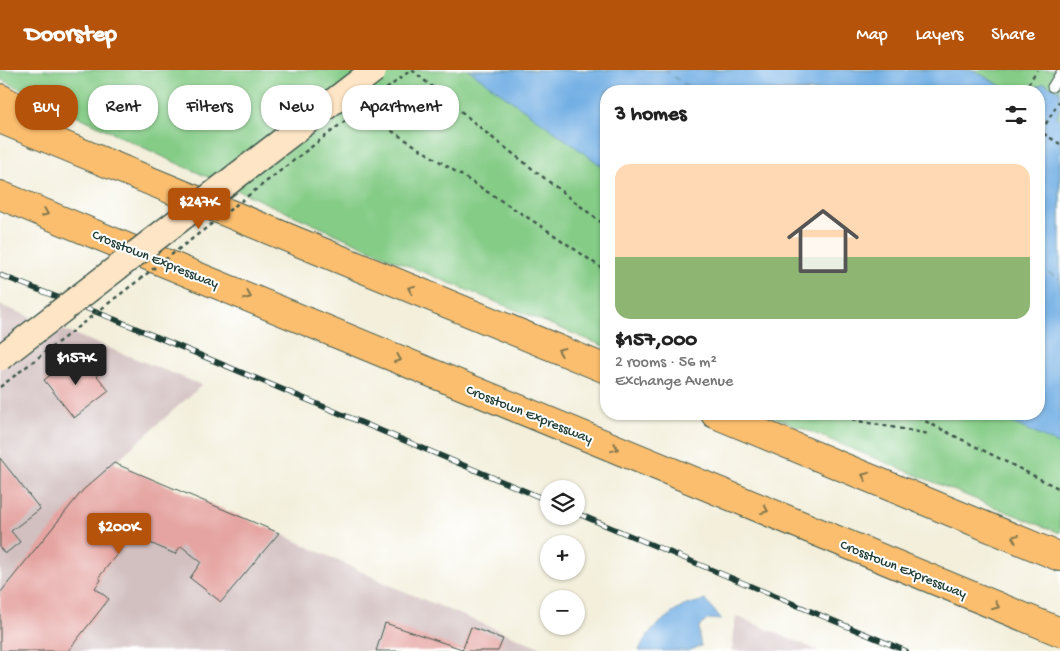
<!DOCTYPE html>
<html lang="en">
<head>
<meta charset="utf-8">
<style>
  :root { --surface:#fff; --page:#f2f2f2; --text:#222; --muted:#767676; --accent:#b45309 }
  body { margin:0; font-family:"Gochi Hand",sans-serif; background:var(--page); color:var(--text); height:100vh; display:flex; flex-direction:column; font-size:19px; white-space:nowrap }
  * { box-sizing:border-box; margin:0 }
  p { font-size:16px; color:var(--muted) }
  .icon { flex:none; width:28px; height:28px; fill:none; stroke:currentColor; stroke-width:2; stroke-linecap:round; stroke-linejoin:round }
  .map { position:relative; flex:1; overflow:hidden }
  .drawer { position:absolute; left:600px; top:15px; width:445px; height:335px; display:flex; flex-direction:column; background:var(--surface); border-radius:20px; box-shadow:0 1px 4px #0004 }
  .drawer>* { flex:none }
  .banner { position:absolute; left:15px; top:15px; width:475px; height:45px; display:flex; gap:10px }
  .controls { position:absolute; left:540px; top:410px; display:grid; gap:10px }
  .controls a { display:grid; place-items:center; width:45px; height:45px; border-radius:50%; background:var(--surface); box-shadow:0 1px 4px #0004; font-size:25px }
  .price { position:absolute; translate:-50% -42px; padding:0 11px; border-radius:5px; background:var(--accent); color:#fff; font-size:16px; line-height:32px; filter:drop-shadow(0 1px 2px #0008) }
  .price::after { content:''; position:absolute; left:50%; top:30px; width:15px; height:11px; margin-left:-8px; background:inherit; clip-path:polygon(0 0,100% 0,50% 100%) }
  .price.selected { background:#222; color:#fff }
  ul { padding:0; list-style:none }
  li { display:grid; align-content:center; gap:10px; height:265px; padding:0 15px }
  li span { display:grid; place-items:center; height:155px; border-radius:15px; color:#555 }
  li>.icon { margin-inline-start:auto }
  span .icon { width:90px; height:90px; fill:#fffc; stroke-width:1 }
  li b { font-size:21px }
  h2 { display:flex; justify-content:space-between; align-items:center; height:60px; padding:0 15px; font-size:21px }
  .pill { padding:0 18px; border-radius:20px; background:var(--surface); box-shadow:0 1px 4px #0004; font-size:18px; line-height:45px }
  .pill.selected { background:var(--accent); color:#fff }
  header { display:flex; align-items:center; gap:30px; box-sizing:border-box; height:70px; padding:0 25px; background:var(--accent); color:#fff }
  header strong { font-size:24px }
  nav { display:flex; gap:28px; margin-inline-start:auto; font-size:18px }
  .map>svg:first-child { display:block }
  .industrial { fill:#d2bfc0 }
  .green { fill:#85cc87; stroke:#52845e }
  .water { fill:#72afe4; stroke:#48768c }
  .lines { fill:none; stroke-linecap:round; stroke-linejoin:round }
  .ferry { stroke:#385f69; stroke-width:1; stroke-dasharray:6 5; stroke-linecap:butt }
  .building { fill:#e5a4a1 }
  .service-casing { stroke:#3f584d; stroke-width:11 }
  .motorway-casing { stroke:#3f584d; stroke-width:30 }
  .path { stroke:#3f584d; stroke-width:2.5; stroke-dasharray:4 4; stroke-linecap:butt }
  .service { stroke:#fff; stroke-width:9 }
  .motorway { stroke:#fbbe6e; stroke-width:28 }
  .rail-casing { stroke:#1f3d34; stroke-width:5.5 }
  .rail { stroke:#fff; stroke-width:4; stroke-dasharray:11; stroke-linecap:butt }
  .secondary-bridge-casing { stroke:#3f584d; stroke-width:28; stroke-linecap:butt }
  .path-bridge { stroke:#3f584d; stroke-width:2.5; stroke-dasharray:4 4; stroke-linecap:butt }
  .secondary-bridge { stroke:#fde5c5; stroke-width:25 }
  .oneway { stroke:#82774e }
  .labels { text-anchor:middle; stroke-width:4; stroke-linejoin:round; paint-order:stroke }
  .street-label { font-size:14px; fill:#1f3d34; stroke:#fff }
</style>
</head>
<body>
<header>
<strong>Doorstep</strong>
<nav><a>Map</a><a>Layers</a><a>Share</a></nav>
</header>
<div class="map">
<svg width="1060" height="581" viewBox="0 0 1060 581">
  <rect width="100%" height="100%" fill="#fff"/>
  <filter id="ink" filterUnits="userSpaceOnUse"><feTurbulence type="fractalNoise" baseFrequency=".02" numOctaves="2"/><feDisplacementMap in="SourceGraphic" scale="10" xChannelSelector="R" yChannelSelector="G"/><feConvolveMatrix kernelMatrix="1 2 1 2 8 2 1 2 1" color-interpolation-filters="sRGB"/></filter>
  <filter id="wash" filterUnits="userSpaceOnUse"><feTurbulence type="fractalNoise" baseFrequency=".0096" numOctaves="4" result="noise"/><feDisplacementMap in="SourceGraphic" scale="20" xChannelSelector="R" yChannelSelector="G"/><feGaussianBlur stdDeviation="1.12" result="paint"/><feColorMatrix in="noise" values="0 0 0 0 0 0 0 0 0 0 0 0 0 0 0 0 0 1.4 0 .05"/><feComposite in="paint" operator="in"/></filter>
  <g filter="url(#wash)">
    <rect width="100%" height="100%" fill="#f3efdb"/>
    <g class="industrial">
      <path d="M0,235l202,80 -88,78 165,70 117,55 153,63h-549z"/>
      <path d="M736,546l83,35h-87z"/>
    </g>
    <path class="green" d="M0,0h1060v463l-73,-29 -220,-90h272v-323h-433v256l-210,-86 -222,-99 -174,-83z"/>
    <g class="water">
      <path d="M469,0h504l37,21h-404v78z"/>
      <path d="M1044,13l16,8v15l-3,11 3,3v325l-67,-31h46v-323h-9z"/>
      <path d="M705,530l17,20 -14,-1 -9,8v9l2,10 -13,5h-49c6,-18 30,-38 47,-46 6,-2 13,-3 19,-5z"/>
    </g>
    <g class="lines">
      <g class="ferry">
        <path d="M665,0l28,21"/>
        <path d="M1039,198l21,11"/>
      </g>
    </g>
    <g id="blocks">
      <g class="building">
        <path d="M79,283l30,38 -35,27 -30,-38z"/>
        <path d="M0,388l40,51 -29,22 9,11 -15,12 -5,-6z"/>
        <path d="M114,393l165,70 -58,69 -31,-24 11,-16 -20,-16 -6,8 -43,-19 -33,42 2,3 -6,8 14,11 -41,52h-68v-58l83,-103z"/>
        <path d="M385,553l77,26v2h-86z"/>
        <path d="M471,557l32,12 -5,12h-36z"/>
      </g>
    </g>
  </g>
  <g filter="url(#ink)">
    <use href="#blocks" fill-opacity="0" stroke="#3f584d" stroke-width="1"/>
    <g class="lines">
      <g class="service-casing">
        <path id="service" d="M1052,17l8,-13"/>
      </g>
      <g class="motorway-casing">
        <g id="motorway">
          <path d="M0,28l36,20"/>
          <path d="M0,49l606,250"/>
          <path d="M0,125l1060,437"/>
          <path d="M715,344l345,143"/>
        </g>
      </g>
      <g class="path">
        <path d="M412,0l77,65 117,91"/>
        <path d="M1024,21l13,-21"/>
        <path d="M1060,30l-19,32 19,12"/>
        <path d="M363,33l21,23 160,102 62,43"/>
        <path d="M837,344l21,7 71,13"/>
        <path d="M911,344l149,75"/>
      </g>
      <use href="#service" class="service"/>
      <use href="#motorway" class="motorway"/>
      <g class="rail-casing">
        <g id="rail">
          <path d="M0,205l114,44 435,182"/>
          <path d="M576,443l330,138"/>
        </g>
      </g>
      <use href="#rail" class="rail"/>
      <g class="secondary-bridge-casing">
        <path id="secondary-bridge" d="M0,288l374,-288"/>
      </g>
      <path class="path-bridge" d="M0,317l411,-317"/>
      <use href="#secondary-bridge" class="secondary-bridge"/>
    </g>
    <defs><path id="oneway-chevron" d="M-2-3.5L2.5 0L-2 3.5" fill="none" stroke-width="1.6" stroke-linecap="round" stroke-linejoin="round" transform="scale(1.25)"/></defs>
    <g class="oneway">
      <use href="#oneway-chevron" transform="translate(45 143) rotate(22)"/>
      <use href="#oneway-chevron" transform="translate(411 219) rotate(-158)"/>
      <use href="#oneway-chevron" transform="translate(248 226) rotate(23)"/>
      <use href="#oneway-chevron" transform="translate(561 281) rotate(-158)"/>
      <use href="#oneway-chevron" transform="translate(398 289) rotate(23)"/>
      <use href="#oneway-chevron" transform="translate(615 378) rotate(22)"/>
      <use href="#oneway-chevron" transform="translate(865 406) rotate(-158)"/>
      <use href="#oneway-chevron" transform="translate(765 440) rotate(22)"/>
      <use href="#oneway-chevron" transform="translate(1015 468) rotate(-158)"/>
      <use href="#oneway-chevron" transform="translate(996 536) rotate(22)"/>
    </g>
  </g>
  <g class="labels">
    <g class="street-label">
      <text transform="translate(156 188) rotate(22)" y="5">Crosstown Expressway</text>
      <text transform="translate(530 343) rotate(22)" y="5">Crosstown Expressway</text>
      <text transform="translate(904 498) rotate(22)" y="5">Crosstown Expressway</text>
    </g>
  </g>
</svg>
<div class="controls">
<a><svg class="icon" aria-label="layers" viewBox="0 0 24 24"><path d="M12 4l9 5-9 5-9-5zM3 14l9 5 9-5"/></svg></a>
<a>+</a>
<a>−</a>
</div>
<b class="price" style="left:199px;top:160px">$247K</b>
<b class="price selected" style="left:76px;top:316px">$157K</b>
<b class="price" style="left:119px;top:485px">$200K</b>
<div class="banner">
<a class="pill selected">Buy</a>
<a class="pill">Rent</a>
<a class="pill">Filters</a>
<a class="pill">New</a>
<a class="pill">Apartment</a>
</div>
<section class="drawer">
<h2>3 homes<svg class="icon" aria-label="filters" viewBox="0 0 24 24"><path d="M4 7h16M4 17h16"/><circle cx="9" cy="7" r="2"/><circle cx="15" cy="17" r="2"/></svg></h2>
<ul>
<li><span style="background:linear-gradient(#ffd9b3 60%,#8fb573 0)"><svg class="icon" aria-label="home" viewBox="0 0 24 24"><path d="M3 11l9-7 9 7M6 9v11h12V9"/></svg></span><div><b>$157,000</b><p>2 rooms · 56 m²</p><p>Exchange Avenue</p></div></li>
</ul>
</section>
</div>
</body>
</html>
